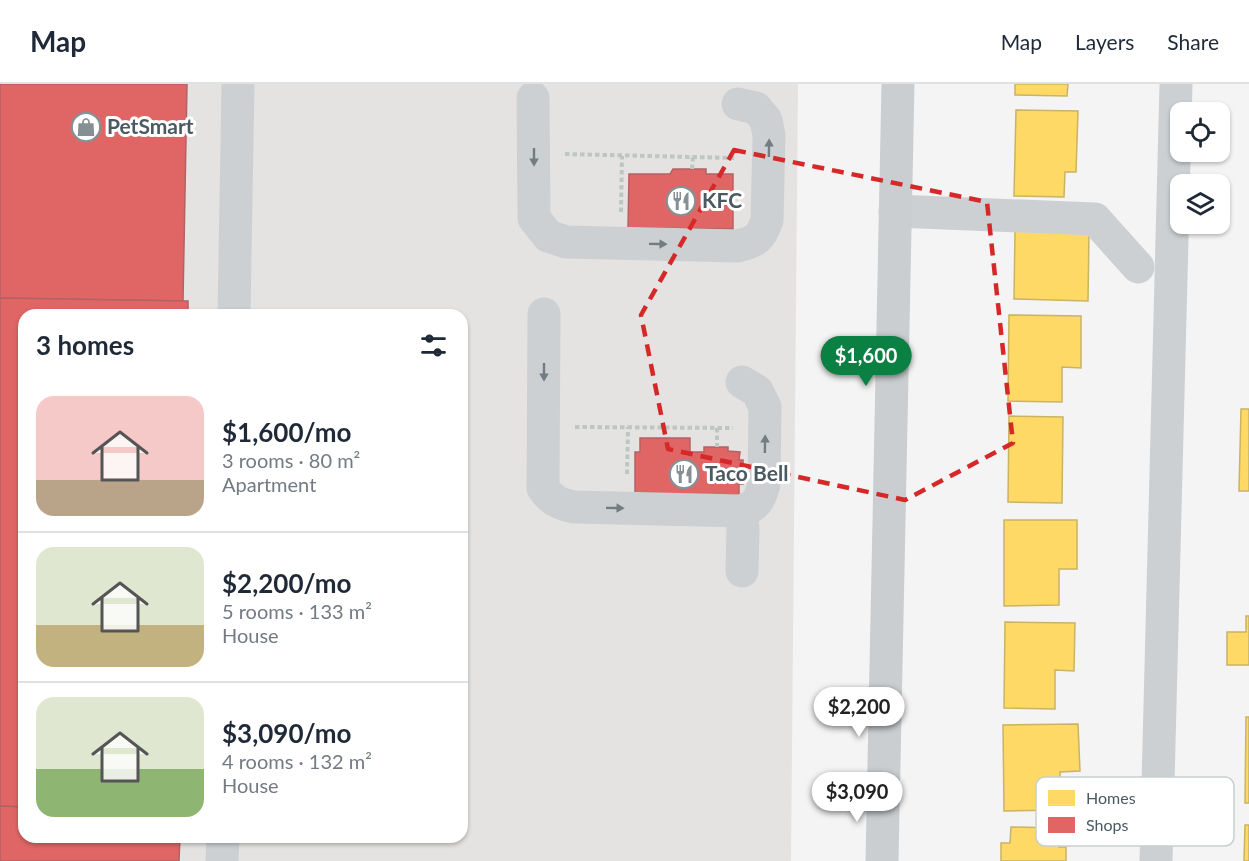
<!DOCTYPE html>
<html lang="en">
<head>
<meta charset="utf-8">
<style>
  :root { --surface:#fff; --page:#f6f6f7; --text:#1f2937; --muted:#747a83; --line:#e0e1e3; --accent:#0b8043 }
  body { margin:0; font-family:Lato,sans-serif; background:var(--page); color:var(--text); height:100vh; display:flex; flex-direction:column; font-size:22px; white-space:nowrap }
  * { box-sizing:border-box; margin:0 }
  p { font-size:20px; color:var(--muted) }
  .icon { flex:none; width:33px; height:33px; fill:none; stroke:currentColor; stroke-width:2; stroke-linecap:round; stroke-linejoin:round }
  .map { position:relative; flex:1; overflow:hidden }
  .side { position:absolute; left:18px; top:225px; width:450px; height:534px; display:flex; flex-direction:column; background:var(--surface); border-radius:18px; box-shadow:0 2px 4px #0004 }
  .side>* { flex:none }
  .tools { position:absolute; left:1170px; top:18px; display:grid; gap:12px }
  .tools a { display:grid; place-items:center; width:60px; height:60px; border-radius:12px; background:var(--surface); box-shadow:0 2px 4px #0004; font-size:30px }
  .price { position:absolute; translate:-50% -51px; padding:0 14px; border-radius:21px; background:#fff; color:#222; font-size:20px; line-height:39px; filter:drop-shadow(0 2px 3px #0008) }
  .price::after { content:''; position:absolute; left:50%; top:36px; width:18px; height:14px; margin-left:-9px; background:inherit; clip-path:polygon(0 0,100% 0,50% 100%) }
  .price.current { background:var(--accent); color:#fff }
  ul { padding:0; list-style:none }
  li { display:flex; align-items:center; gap:18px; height:150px; padding:0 18px }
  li+li { border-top:2px solid var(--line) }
  li span { display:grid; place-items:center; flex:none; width:168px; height:120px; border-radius:18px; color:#555 }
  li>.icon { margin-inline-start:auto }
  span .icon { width:72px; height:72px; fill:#fffc; stroke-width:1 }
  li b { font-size:26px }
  h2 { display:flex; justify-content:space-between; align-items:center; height:72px; padding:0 18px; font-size:26px }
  header { display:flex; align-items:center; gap:36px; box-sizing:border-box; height:84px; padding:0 30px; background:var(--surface); border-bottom:2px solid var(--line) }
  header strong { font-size:28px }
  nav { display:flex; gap:33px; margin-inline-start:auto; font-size:21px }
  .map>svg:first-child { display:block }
  .commercial { fill:#e4e3e2; fill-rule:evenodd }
  .homes { fill:#ffd966; stroke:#c9b364; stroke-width:1.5 }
  .shops { fill:#e06666; stroke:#b36264; stroke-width:1.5 }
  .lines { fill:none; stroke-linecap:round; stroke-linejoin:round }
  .path { stroke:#bcc7c2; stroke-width:4; stroke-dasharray:4.5 3; stroke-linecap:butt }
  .minor { stroke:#cdd0d2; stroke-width:33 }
  .major { stroke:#caced0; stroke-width:33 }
  .oneway { fill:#717d82 }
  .marked { fill:none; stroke:#d62828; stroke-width:4.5; stroke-dasharray:12 8; stroke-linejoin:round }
  .labels { text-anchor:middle; stroke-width:6; stroke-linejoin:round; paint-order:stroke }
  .poi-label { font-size:21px; font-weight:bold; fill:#4a5a60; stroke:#fff; text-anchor:start }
  .key { fill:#fff; stroke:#c9cecf; stroke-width:1.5 }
  .key-label { font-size:16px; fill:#4a5a60 }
</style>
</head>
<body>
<header>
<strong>Map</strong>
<nav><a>Map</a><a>Layers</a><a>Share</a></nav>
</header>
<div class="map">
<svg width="1249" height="777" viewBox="0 0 1249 777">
  <rect width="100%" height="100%" fill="#f4f4f4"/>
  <path class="commercial" d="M0,0h798l-7,777h-791zM24,231h438v522h-438z"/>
  <g class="homes">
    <path d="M1015,0h53l-1,12 -52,-1z"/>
    <path d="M1016,26l62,1 -2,61h-11l-1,25 -50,-1z"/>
    <path d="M1015,146h74l-1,71 -74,-2z"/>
    <path d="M1009,231l72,1v52l-19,-1v35l-54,-1z"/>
    <path d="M1241,325h8v82h-10z"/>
    <path d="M1009,332l54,1 -1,86 -54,-1z"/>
    <path d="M1004,436h73v49h-18v36l-55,1z"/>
    <path d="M1246,532h3v49h-22v-33h19z"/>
    <path d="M1005,538l70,1 -1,48 -19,-1v39l-51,-1z"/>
    <path d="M1246,633h3v86h-4z"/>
    <path d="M1078,640l2,47 -20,1v38l-56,1 -1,-86z"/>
    <path d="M1245,741h4v36h-5z"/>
    <path d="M1011,743l49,1 -1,19h7v14h-65v-18h9z"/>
  </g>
  <g class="shops">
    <path d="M0,0h187l-4,217 -183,-3z"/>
    <path d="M673,85h33v5h27v55l-105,-1 1,-54h41z"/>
    <path d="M0,214l188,3v14h-164v492l-24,-1z"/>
    <path d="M640,354h50v14h14v-5h24v4l12,1 -1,8h4v24h-4v11l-104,3v-46h5z"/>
    <path d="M0,722l24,1v30h156l-1,24h-179z"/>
  </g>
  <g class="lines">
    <g class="path">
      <path d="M565,70l169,4"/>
      <path d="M692,85l1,-12"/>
      <path d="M621,128l1,-56"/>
      <path d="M575,343l158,1"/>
      <path d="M717,344v19"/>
      <path d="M627,390l1,-47"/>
    </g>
    <g class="minor">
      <path d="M533,14l1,120 14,18 18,6 171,4c19,-4 24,-8 30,-26l2,-85 -3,-15 -10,-12 -18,-4"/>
      <path d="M895,127l200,8 43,48"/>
      <path d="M544,230l-1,174c8,12 16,16 31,19l166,4c16,-4 20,-11 24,-27l1,-77 -8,-16 -15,-9"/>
      <path d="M234,231l4,-231"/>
      <path d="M740,427l3,17 -1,43"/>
      <path d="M222,777l1,-24"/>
      <path d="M1156,777l20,-777"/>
    </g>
    <path class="major" d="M882,777l16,-777"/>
  </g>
  <defs><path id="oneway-solid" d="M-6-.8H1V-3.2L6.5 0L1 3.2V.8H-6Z" transform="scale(1.5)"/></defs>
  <g class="oneway">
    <use href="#oneway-solid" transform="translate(769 64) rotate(-89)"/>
    <use href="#oneway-solid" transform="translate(534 73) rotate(90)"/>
    <use href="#oneway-solid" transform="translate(658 160) rotate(1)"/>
    <use href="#oneway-solid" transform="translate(544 288) rotate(90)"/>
    <use href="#oneway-solid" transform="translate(765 360) rotate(-89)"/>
    <use href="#oneway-solid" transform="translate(615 424) rotate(1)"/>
  </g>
  <path class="marked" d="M734,66l253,52 26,241 -108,57 -237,-51 -27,-134z"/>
  <defs>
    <g id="shop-ring" transform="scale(1.5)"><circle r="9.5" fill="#fff" stroke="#869094" stroke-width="1.5"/><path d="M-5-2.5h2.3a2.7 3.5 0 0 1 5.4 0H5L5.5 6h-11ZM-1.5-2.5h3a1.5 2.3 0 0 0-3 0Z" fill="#869094"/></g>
    <g id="restaurant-ring" transform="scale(1.5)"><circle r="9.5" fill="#fff" stroke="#869094" stroke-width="1.5"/><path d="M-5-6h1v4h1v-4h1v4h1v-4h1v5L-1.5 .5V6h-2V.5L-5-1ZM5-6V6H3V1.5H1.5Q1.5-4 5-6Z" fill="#869094"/></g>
  </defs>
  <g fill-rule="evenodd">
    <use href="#shop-ring" x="86" y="43"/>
    <use href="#restaurant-ring" x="681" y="117"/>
    <use href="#restaurant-ring" x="684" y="390"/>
  </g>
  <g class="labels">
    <g class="poi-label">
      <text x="107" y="50">PetSmart</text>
      <text x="702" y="124">KFC</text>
      <text x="705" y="397">Taco Bell</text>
    </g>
  </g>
  <rect x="1036" y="693" width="198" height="69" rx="9" class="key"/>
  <rect x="1048" y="706" width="27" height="16" fill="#ffd966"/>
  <rect x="1048" y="733" width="27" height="16" fill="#e06666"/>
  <g class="key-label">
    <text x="1086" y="720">Homes</text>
    <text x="1086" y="747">Shops</text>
  </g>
</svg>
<div class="tools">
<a><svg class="icon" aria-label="locate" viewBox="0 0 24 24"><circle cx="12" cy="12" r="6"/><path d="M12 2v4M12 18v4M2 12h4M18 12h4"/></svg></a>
<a><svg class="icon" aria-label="layers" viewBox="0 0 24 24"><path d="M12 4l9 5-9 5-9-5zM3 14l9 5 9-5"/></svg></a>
</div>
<b class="price current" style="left:866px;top:303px">$1,600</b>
<b class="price" style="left:859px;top:654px">$2,200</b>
<b class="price" style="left:857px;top:739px">$3,090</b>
<section class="side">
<h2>3 homes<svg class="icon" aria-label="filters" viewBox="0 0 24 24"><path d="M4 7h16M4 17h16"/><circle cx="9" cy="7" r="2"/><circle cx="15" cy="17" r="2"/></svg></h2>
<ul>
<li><span style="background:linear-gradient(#f6c9c9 70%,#b9a48a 0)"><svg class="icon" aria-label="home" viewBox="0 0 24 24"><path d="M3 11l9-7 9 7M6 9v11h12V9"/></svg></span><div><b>$1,600/mo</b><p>3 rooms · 80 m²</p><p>Apartment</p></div></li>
<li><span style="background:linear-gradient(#dfe7d0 65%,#c2b280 0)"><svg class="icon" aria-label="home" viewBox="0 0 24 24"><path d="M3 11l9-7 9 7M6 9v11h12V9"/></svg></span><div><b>$2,200/mo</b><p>5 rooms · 133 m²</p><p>House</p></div></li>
<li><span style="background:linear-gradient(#dfe7d0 60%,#8fb573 0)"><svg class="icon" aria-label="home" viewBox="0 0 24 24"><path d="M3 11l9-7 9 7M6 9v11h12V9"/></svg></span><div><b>$3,090/mo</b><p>4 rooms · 132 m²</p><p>House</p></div></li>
</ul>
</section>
</div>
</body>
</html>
